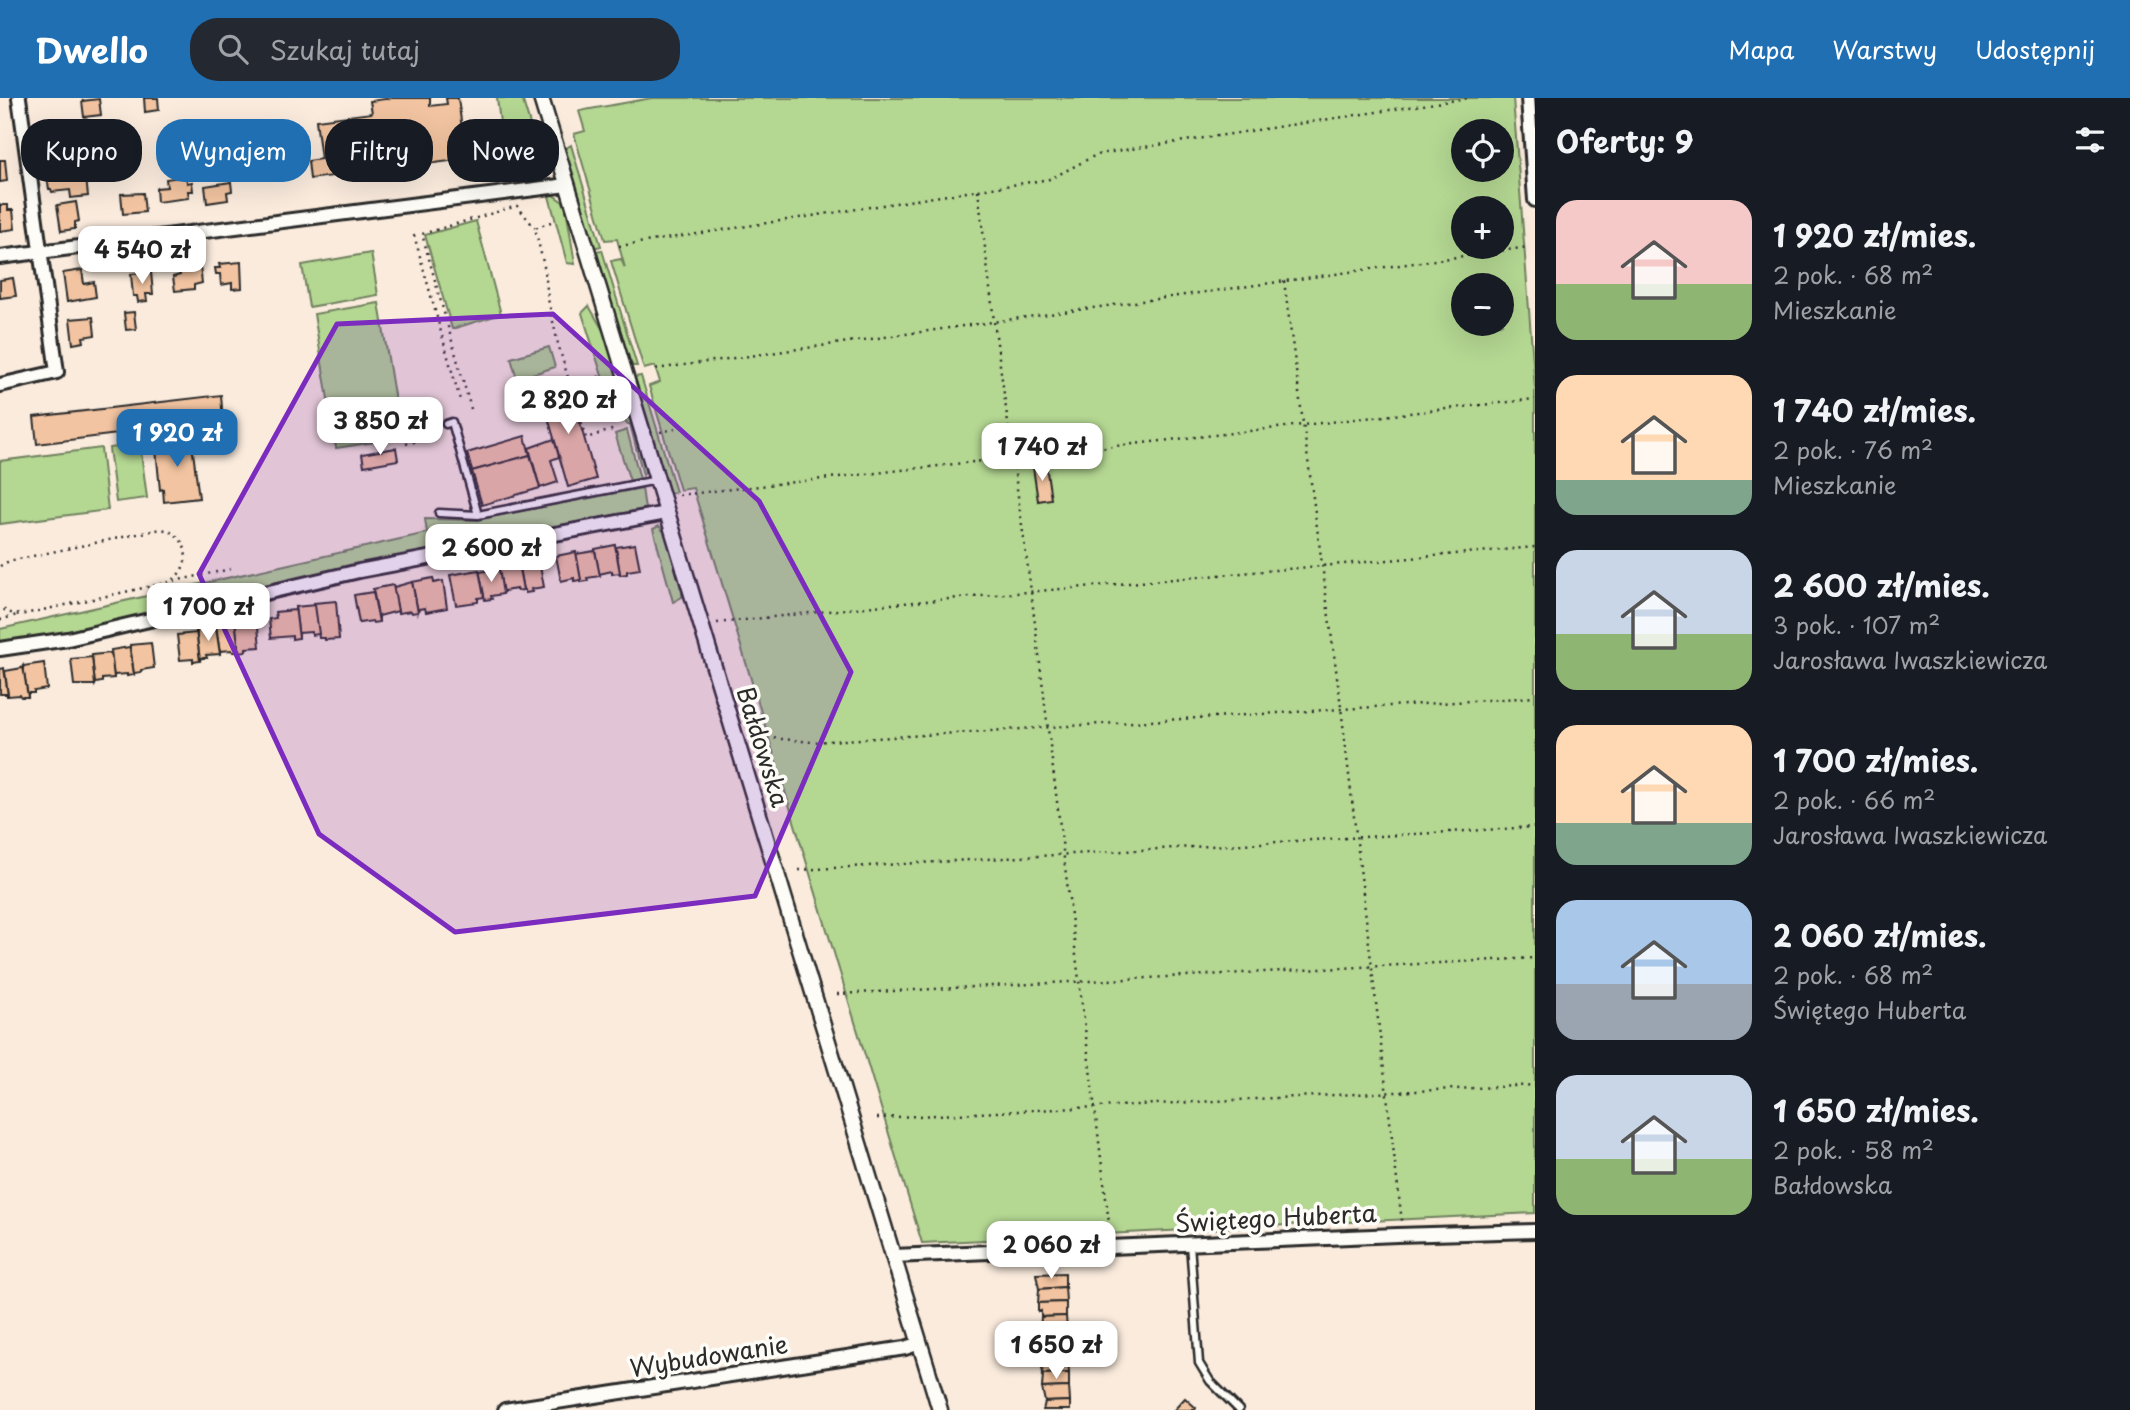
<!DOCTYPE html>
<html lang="pl">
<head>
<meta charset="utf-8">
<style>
  :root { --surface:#171b24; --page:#242831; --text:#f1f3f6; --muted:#9ea1a6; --accent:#1f6fb2 }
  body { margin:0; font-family:"Playpen Sans",sans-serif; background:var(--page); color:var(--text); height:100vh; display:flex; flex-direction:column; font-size:26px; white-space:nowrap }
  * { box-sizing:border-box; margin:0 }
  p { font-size:23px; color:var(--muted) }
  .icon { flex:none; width:38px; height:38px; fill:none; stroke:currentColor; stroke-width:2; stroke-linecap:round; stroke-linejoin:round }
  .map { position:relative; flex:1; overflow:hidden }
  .details { display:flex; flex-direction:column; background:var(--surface); width:595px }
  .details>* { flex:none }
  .hud { position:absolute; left:21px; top:21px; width:665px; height:63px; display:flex; gap:14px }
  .buttons { position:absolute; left:1451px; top:21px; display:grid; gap:14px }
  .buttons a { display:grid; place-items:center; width:63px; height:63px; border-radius:50%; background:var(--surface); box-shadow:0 7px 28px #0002; font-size:35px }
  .price { position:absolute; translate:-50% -60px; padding:0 16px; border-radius:14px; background:#fff; color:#222; font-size:23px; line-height:46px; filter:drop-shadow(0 2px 4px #0008) }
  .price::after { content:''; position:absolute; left:50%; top:42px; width:21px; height:16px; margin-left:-10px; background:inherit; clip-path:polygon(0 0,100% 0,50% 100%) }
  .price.selected { background:var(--accent); color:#fff }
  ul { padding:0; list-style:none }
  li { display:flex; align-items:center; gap:21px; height:175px; padding:0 21px }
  li span { display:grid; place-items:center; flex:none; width:196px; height:140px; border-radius:21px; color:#555 }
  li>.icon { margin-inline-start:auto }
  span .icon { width:84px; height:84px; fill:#fffc; stroke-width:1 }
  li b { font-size:30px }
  h2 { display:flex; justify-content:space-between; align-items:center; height:84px; padding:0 21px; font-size:30px }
  .tag { padding:0 24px; border-radius:28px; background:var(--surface); box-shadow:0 7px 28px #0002; font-size:24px; line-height:63px }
  .tag.selected { background:var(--accent); color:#fff }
  header { display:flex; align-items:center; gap:42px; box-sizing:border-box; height:98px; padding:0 35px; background:var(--accent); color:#fff }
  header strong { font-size:33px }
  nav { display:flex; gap:38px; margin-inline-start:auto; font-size:24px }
  .search { width:490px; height:63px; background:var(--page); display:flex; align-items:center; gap:18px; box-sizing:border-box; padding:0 24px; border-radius:28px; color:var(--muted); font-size:26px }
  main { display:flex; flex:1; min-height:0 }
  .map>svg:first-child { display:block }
  .green { fill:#b4d792; stroke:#70815e; stroke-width:2; fill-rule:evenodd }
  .building { fill:#f2c4a1; stroke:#2b2b2b; stroke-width:2 }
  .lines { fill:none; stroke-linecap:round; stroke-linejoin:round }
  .service-casing { stroke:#2b2b2b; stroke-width:11 }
  .minor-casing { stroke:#2b2b2b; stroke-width:18 }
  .tertiary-casing { stroke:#2b2b2b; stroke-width:19 }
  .path { stroke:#2b2b2b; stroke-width:2.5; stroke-dasharray:2 5; stroke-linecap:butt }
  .service { stroke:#fdfcf7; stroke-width:6 }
  .minor { stroke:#fdfcf7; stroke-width:12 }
  .tertiary { stroke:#fdfcf7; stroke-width:14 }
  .marked { fill:#7b2cbf; fill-opacity:0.2; stroke:#7b2cbf; stroke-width:5; stroke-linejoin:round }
  .labels { text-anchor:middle; stroke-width:7; stroke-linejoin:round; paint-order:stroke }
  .street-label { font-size:24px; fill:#2b2b2b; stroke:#fdfcf7 }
</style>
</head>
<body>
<header>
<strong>Dwello</strong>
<div class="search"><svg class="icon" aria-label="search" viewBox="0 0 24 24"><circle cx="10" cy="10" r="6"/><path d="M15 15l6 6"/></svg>Szukaj tutaj</div>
<nav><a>Mapa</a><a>Warstwy</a><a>Udostępnij</a></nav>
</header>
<main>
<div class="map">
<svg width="1535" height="1312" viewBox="0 0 1535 1312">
  <rect width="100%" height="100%" fill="#faebdd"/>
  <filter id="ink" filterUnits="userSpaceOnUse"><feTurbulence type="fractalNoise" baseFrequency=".0143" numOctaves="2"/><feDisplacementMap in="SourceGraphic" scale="14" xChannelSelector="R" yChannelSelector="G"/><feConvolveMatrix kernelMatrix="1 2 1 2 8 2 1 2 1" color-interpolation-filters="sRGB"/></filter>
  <g filter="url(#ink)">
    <g class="green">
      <path d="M497,0h25l14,46 -2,34 -47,5 -3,-19 10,-2 -1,-4 11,-3z"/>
      <path d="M652,0h861l22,291v824l-613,30 -229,-755 -13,2 -31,-104 11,-4 -5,-16 -11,3 -33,-108 10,-2 4,9 -8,-29 -12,1 -31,-106 11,-3 -6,-20zM1463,33h39v39h-39zM1463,110h39v39h-39zM1463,187h39v39h-39z"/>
      <path d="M571,47l30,101 -8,2 -28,-99z"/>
      <path d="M553,97l10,7 3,6 9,56 -8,-1 -18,-67z"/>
      <path d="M476,123l25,93 -49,15 -27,-94z"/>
      <path d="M602,152l35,116h-4l-4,-7 -33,-108z"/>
      <path d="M371,155l7,42 -69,12 -7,-42z"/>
      <path d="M379,205l22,135 -65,10 -22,-134z"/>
      <path d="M589,208l15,26 40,132 1,8 -2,3 -13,-51h-3l-22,-39 -23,-72z"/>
      <path d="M549,249l6,20 -38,12 -6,-21z"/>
      <path d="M641,278l35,116 -4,1 -3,-2 -34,-114z"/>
      <path d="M627,332l13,49 -10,2 -15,-47z"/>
      <path d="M140,346l7,54 -31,4 -7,-54z"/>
      <path d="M101,350l7,62 -108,14v-63z"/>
      <path d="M642,390l3,21 -273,53 -293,69 -79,11v-13l427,-96 -2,-14 50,1z"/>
      <path d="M659,428l6,7 17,59v5l-9,5 -20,-73z"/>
    </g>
    <g class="building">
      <path d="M144,0h14l1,12 -14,2z"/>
      <path d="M392,0h38v8l17,-2 -1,-6h12l8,61 -156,20 -2,-18 13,-2 -5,-39 56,-7 -2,-12z"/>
      <path d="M99,1l2,16 -17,2 -2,-16z"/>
      <path d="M70,27l3,24 -21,2 -4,-24z"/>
      <path d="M194,45l4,31 -7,1 -1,-13h-3l-2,-18z"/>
      <path d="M82,47l1,12 -29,4 -1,-10 20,-2v-3z"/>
      <path d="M114,61l1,6 8,-1 1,5 -8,1 1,8 -9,1 -2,-19z"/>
      <path d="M0,62h5l2,21 -7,1z"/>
      <path d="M85,71l3,27 -17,2 -1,-8 -18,2 -1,-3h-2l-2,-11 21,-2v-5z"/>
      <path d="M186,78l1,7 5,-1 1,9h-5l1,7 -32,4 -1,-14 11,-1 -1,-8z"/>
      <path d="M231,84l1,9 -5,1 1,8 -21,3 -2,-17z"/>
      <path d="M143,95l2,19 -22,2 -2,-20z"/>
      <path d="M76,104l3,19 -4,1v7l-14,2 -4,-26z"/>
      <path d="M0,107h8v5h5l2,19 -15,2z"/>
      <path d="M241,164l1,26 -10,1v-6l-11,2 -1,-11h-4l-1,-6h5l-1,-4z"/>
      <path d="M200,168l2,17 -8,2v4l-19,2 -2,-14 7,-2 -1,-7z"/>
      <path d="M82,172l2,14 10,-2 2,15 -29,5 -4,-29z"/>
      <path d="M151,174l2,22h-7l1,7 -9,1 -1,-6h-4l-2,-22z"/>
      <path d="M13,180l3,18 -16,2v-18z"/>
      <path d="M134,214l2,17 -10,1 -2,-17z"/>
      <path d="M93,219l2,18 -12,2 1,5 -11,2 -3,-25z"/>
      <path d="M569,287l27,94 -28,8 -27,-94z"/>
      <path d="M221,297l2,26 -186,23 -3,-27z"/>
      <path d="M183,327l3,20 6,-1 7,54 -35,4 -1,-13 -3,1 -4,-41 16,-2 -2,-20z"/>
      <path d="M525,338l5,19 -58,16 -5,-18z"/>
      <path d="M554,341l5,18 -8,3 7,22 -18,6 -11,-40z"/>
      <path d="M396,350l2,12 -34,6 -2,-12z"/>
      <path d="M530,357l10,33 -58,17 -10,-34z"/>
      <path d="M1046,367l5,34 -13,2 -5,-34z"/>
      <path d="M635,446l5,25 -13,2v3l-7,1 -4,-28z"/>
      <path d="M615,447l5,28 -8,1v-3l-13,3 -4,-25z"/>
      <path d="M595,453l5,25 -13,2 1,3 -7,1 -5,-28z"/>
      <path d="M576,454l5,28 -7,1v-3l-13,3 -5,-25z"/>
      <path d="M539,463l5,26 -13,2 1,3 -7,1v-3h-2l-5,-27 1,2z"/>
      <path d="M518,465l5,27 -6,1v-2l-13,2 -1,3 -5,-28z"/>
      <path d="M499,471l4,25 -12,2 1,3 -7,1 -6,-30 1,2z"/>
      <path d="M479,472l5,27 -6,1v4l-22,3 -6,-30z"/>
      <path d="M433,480l1,5 9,-2 4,27 -21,4 -1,-4 -6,1 -1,3 -6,-30z"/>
      <path d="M412,484l6,30 -6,1 -1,-2 -13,2 -5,-28 1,2z"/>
      <path d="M393,487l5,26 -19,5v6l-6,-33z"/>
      <path d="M373,494l6,30 -6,1 -1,-2 -13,2 -5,-28z"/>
      <path d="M336,503l3,38 -14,1v-2h-6l-5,-35z"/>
      <path d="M315,507l4,29 -7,1 -1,-3 -12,1v5l-4,-31z"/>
      <path d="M295,509l4,31 -7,1v-3l-21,2 -2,-19 7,-1 -1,-6 20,-2z"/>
      <path d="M257,520l3,29 -14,1v3l-7,1 -4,-32z"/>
      <path d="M235,522l4,32h-6l-1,-2 -12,1v3l-4,-29 19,-2z"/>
      <path d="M216,530l4,26 -14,1 1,3h-6l-1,3 -4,-31z"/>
      <path d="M196,532l4,31 -7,1v-3l-13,1 -3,-25 20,-2z"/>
      <path d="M151,545l3,25 -13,2v2l-7,1v2l-4,-30z"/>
      <path d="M130,549l4,28 -7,1v-2l-13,1v3l-3,-28z"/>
      <path d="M111,555l3,25 -12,1v3l-6,1 -1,2 -3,-30z"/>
      <path d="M92,559l3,28h-21l-3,-26z"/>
      <path d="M44,565l3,26 -13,2v2h-6v4l-5,-31z"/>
      <path d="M23,568l5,31h-7l-1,-2 -12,1 -3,-25 17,-3z"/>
      <path d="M4,570l4,28h-1v-2h-7v-25z"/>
      <path d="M1065,1175v14l-26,2 -3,-15z"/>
      <path d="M1065,1189l1,15 -28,1 1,-14z"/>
      <path d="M1066,1204v14l-25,1v-6l-3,1v-9z"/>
      <path d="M1066,1218l1,14 -27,1 1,-14z"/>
      <path d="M1067,1232v14l-25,2 -2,-15z"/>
      <path d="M1067,1246l1,14 -27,2 1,-14z"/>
      <path d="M1068,1260l1,15 -26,1 -2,-14z"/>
      <path d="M1069,1275v14l-27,1 1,-14z"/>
      <path d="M1069,1289l1,14 -25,1 -3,-14z"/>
      <path d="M1185,1300l11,10 -1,2h-21z"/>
      <path d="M1070,1303v9h-27l2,-8z"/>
    </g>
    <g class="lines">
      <g class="service-casing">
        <g id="service">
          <path d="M446,326l6,-2 26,93 179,-35"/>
          <path d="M439,415l39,2"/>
          <path d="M1190,1146l9,119 11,18 29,29"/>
        </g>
      </g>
      <g class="minor-casing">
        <g id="minor">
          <path d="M1528,0l7,102"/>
          <path d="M0,159l567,-72"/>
          <path d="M0,287l57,-13 -38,-274"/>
          <path d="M0,551l68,-10 291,-68 307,-58"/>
          <path d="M893,1158l504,-21 138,-4"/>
          <path d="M505,1312l400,-62 15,-5"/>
        </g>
      </g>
      <g class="tertiary-casing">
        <path id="tertiary" d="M541,0l399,1312"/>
      </g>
      <g class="path">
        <path d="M482,59l3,26"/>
        <path d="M523,80l15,-19"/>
        <path d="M978,92l16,131 37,270 79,640"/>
        <path d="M551,124l-16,6 10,43 3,28 10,45 28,94 29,-9"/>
        <path d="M414,137l46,165"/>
        <path d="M619,148l431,-67 44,-23 11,-3 364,-55"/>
        <path d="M1284,183l56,418 62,523"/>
        <path d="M656,271l872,-122"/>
        <path d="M598,278l24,40"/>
        <path d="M516,288l2,10"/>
        <path d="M471,311l-49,-175 95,-28 18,22"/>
        <path d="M660,334l15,-3"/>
        <path d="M406,346l8,-2 23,-14"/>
        <path d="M679,397l856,-96"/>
        <path d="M0,468l9,-5 152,-32c29,5 33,37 9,53l-150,33 -9,-2 -11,-5"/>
        <path d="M174,483l57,-12"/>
        <path d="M0,522l17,-5"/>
        <path d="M717,525l175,-19 643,-57"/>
        <path d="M760,640h12l40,4 723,-45"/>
        <path d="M799,772l736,-43"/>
        <path d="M837,896l698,-36"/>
        <path d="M877,1020l658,-33"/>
      </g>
      <use href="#service" class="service"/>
      <use href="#minor" class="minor"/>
      <use href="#tertiary" class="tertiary"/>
    </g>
  </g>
  <path class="marked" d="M553,216l206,187 92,171 -96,224 -300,36 -136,-98 -120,-260 138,-250z"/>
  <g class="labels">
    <g class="street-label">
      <text transform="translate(762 649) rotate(73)" y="8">Bałdowska</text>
      <text transform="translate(1276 1121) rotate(-3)" y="8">Świętego Huberta</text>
      <text transform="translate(709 1259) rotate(-9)" y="8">Wybudowanie</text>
    </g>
  </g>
</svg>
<div class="buttons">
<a><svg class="icon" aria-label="locate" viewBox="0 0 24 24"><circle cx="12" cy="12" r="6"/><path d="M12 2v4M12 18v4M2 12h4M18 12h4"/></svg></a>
<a>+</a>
<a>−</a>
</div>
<b class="price" style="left:142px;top:188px">4 540 zł</b>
<b class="price" style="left:568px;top:338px">2 820 zł</b>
<b class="price" style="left:380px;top:359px">3 850 zł</b>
<b class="price selected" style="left:177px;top:371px">1 920 zł</b>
<b class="price" style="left:1042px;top:385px">1 740 zł</b>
<b class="price" style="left:491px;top:486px">2 600 zł</b>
<b class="price" style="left:208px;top:545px">1 700 zł</b>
<b class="price" style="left:1051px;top:1183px">2 060 zł</b>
<b class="price" style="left:1056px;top:1283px">1 650 zł</b>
<div class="hud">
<a class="tag">Kupno</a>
<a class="tag selected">Wynajem</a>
<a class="tag">Filtry</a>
<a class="tag">Nowe</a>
</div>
</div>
<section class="details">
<h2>Oferty: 9<svg class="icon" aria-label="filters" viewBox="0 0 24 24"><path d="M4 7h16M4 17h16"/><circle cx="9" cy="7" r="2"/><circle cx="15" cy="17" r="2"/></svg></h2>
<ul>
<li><span style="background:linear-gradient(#f6c9c9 60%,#8fb573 0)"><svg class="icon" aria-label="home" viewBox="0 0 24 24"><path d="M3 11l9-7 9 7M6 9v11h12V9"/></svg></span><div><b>1 920 zł/mies.</b><p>2 pok. · 68 m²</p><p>Mieszkanie</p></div></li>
<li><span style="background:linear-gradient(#ffd9b3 75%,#7fa58c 0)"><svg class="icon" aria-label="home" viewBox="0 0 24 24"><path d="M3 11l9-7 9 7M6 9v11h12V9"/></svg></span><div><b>1 740 zł/mies.</b><p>2 pok. · 76 m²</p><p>Mieszkanie</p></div></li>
<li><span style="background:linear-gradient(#c9d6e8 60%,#8fb573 0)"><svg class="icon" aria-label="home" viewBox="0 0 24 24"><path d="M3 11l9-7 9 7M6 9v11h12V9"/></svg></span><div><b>2 600 zł/mies.</b><p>3 pok. · 107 m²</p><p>Jarosława Iwaszkiewicza</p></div></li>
<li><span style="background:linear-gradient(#ffd9b3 70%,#7fa58c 0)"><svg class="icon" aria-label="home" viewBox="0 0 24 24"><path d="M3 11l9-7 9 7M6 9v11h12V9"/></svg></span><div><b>1 700 zł/mies.</b><p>2 pok. · 66 m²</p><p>Jarosława Iwaszkiewicza</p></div></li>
<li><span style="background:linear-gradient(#a9c7e8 60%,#9aa5b1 0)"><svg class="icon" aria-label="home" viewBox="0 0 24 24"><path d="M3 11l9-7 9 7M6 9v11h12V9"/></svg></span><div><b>2 060 zł/mies.</b><p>2 pok. · 68 m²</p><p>Świętego Huberta</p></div></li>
<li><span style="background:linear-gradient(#c9d6e8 60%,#8fb573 0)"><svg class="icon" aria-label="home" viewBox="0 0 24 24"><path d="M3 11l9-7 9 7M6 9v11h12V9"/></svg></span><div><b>1 650 zł/mies.</b><p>2 pok. · 58 m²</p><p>Bałdowska</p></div></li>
</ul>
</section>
</main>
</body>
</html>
